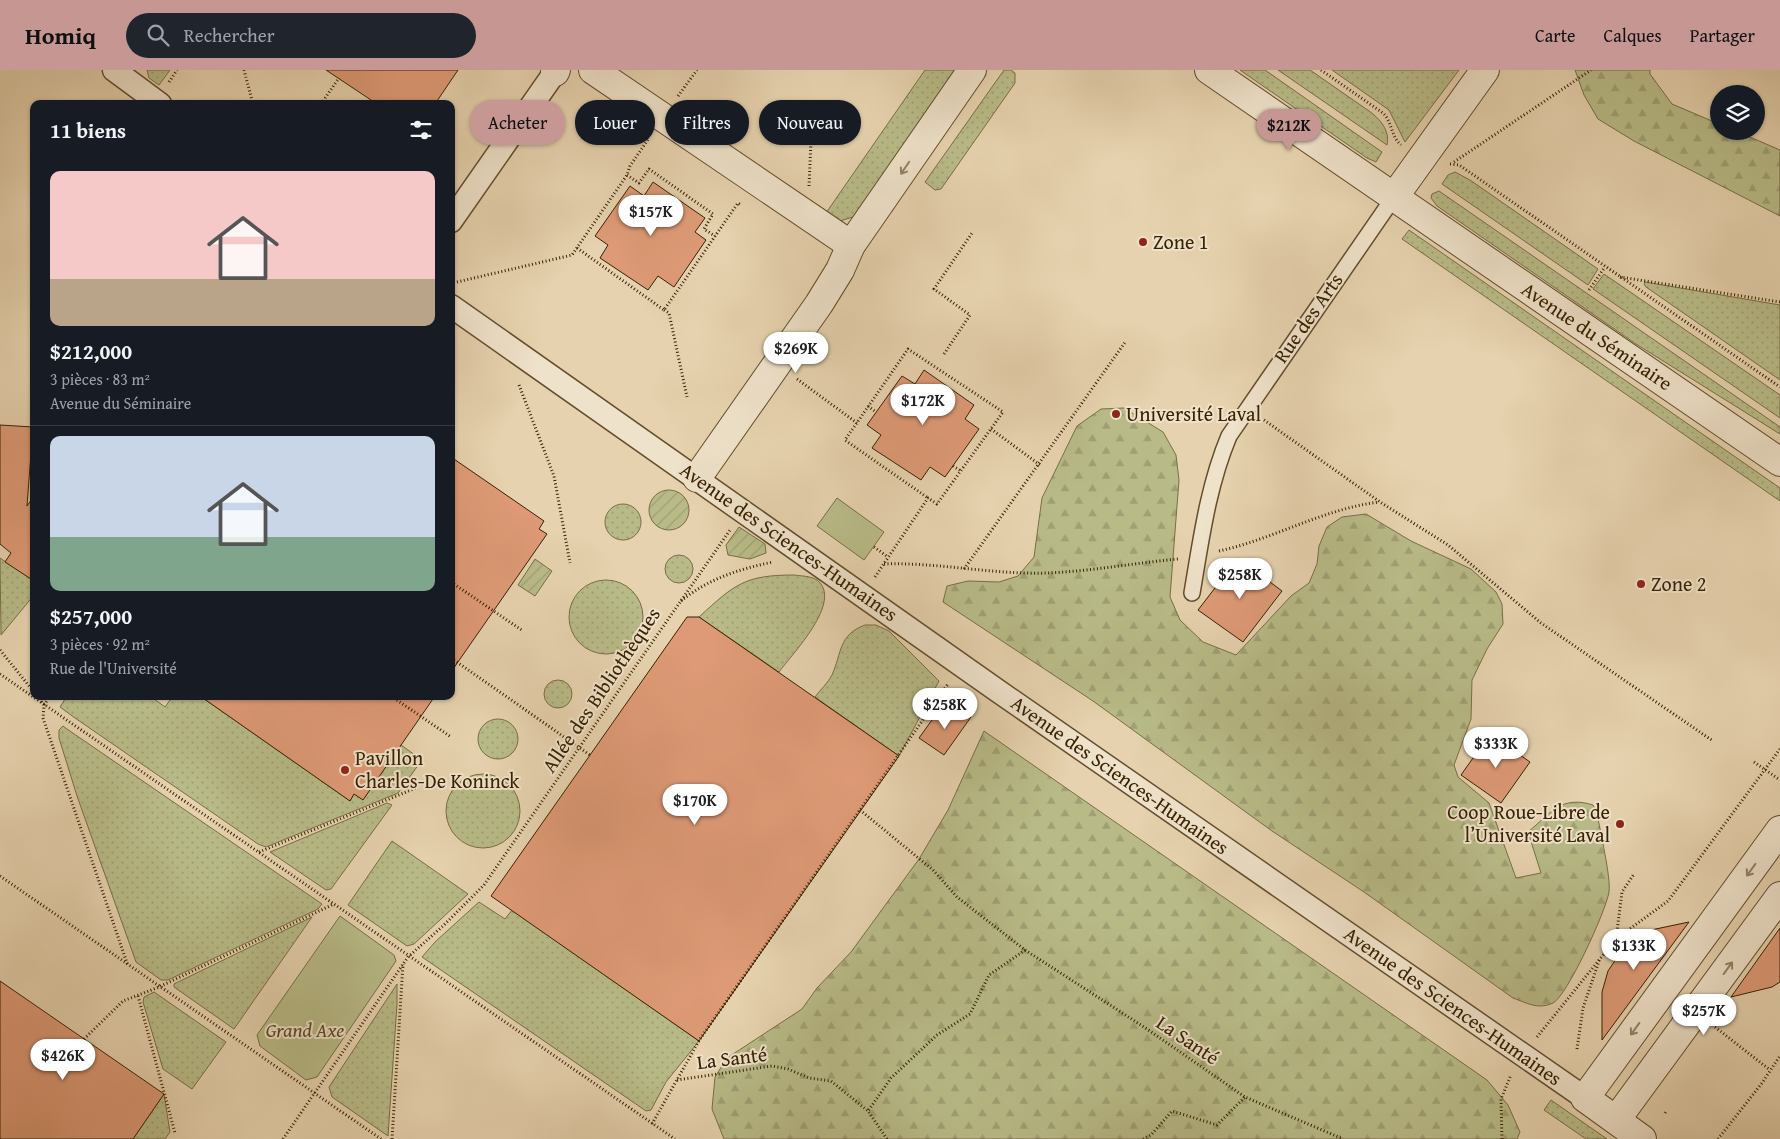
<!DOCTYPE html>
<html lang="fr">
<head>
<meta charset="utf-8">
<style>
  :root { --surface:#171b24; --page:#20242c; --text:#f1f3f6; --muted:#9ea1a6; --line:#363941; --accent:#c59692 }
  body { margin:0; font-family:"Gentium Book Plus",serif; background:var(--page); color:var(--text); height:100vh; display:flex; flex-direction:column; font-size:19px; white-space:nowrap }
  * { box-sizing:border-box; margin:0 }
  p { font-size:16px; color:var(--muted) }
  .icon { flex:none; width:28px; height:28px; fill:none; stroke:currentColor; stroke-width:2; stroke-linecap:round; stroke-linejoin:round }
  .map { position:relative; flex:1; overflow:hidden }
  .panel { position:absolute; left:30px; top:30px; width:425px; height:600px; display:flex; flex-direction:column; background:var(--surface); border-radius:10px; box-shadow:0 1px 4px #0004 }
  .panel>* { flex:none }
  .hud { position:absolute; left:470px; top:30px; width:475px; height:45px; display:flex; gap:10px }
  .fabs { position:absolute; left:1710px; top:15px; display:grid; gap:10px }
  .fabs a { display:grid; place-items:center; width:55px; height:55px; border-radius:50%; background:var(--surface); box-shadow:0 1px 4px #0004; font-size:25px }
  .price { position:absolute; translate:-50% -42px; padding:0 11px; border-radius:18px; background:#fff; color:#222; font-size:16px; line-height:32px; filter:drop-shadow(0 1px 2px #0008) }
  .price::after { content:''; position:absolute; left:50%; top:30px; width:15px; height:11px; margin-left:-8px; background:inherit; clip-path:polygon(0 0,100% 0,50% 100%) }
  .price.active { background:var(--accent); color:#111 }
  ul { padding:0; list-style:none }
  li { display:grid; align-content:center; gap:10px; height:265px; padding:0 20px }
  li+li { border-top:1px solid var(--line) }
  li span { display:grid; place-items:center; height:155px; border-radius:10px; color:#555 }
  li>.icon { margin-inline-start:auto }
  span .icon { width:90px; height:90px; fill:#fffc; stroke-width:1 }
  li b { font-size:21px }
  h2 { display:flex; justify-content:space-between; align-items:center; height:60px; padding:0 20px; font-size:21px }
  .chip { padding:0 18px; border-radius:22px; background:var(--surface); box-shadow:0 1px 4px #0004; font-size:18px; line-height:45px }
  .chip.active { background:var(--accent); color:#111 }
  header { display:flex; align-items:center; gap:30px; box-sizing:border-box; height:70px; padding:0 25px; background:var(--accent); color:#111 }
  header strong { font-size:24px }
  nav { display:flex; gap:28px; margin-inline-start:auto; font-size:18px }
  .search { width:350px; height:45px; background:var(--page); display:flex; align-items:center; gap:12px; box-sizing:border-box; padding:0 18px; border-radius:28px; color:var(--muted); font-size:19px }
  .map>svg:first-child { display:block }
  .grass { fill:url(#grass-dots); stroke:#786e44 }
  .forest { fill:url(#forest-firs); stroke:#786e44 }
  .park { fill:#b8bb88; stroke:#786e44 }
  .garden { fill:url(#garden-furrows); stroke:#786e44 }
  .building { fill:#de9a76; stroke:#372100 }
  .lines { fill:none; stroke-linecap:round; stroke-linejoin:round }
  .service-casing { stroke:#634d2c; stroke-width:18 }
  .pedestrian-casing { stroke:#634d2c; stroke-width:25 }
  .minor-casing { stroke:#634d2c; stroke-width:30 }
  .path { stroke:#372100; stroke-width:3; stroke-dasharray:1 2.5; stroke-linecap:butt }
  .service { stroke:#efe2ca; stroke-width:15 }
  .pedestrian { stroke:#efe2ca; stroke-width:22 }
  .minor { stroke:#efe2ca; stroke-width:28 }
  .oneway { stroke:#938265 }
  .poi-dot { fill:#8f2418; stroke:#efe2ca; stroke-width:2 }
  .labels { text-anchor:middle; stroke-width:4; stroke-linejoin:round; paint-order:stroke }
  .poi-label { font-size:20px; fill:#372100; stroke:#efe2ca; text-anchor:start }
  .street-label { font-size:20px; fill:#372100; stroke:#efe2ca }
  .park-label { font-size:20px; font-style:italic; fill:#574822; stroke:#efe2ca }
</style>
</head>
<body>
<header>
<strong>Homiq</strong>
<div class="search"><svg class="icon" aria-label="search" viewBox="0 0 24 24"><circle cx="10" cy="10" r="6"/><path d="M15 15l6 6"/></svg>Rechercher</div>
<nav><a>Carte</a><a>Calques</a><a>Partager</a></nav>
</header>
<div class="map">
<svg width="1780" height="1069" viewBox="0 0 1780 1069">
  <defs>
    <pattern id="grass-dots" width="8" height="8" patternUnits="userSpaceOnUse" patternTransform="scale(1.25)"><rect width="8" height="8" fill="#b8bb88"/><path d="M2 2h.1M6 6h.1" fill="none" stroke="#9fa074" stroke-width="1.8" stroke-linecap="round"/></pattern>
    <pattern id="forest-firs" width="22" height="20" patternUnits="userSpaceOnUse" patternTransform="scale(1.25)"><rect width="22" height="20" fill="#b8bb88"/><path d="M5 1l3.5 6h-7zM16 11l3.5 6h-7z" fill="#9fa074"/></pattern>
    <pattern id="garden-furrows" width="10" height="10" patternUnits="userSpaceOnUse" patternTransform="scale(1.25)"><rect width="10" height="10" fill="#b8bb88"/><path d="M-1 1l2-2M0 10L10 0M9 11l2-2" fill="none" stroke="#9fa074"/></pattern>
  </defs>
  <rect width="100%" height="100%" fill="#e6d2ae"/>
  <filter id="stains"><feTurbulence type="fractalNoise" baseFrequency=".004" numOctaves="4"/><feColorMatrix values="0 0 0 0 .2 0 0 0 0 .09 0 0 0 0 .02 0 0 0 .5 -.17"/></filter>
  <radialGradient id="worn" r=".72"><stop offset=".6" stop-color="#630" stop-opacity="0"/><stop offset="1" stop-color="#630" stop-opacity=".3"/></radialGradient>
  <g class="grass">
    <path d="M147,0h23l-11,15 -10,-7z"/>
    <path d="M925,0h33l-102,146 -16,5 -14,-8z"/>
    <path d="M1004,0h7l4,3v10l-74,106 -6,1 -10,-8z"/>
    <path d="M1240,0h25l117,82 -6,10 -9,-4z"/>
    <path d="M1278,0h32l59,41c11,8 21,19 18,34z"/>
    <path d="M1332,0h127l-54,72 -16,-32z"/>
    <path d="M1455,102l15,8 128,89 -10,16 -146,-101 6,-9z"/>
    <path d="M1439,121l341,236v7l-144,-90 -199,-138 -6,-8 1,-4z"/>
    <path d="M1409,160l371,258v13l-378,-262z"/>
    <path d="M1604,204l176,121v23l-187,-129z"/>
    <path d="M1645,212l135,23v75l-134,-93 -2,-3z"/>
    <circle cx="623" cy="452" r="18"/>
    <circle cx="679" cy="499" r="14"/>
    <path d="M0,488l34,23v14l-33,40z"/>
    <path d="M794,505c7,1 17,1 23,5 27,21 -25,74 -38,92l-80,-55c36,-33 46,-42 95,-42z"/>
    <circle cx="606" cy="547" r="37"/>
    <path d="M865,555h11l13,6 50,50 -40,75 -84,-59c5,-7 13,-14 17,-22 10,-22 6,-40 33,-50z"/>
    <circle cx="558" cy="624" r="14"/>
    <path d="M67,626h83l15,11 8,-11h27l150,105 4,-7 9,5 38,-54 21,15 -24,33 -132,54 -8,-3 -183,-126 -15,-11z"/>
    <circle cx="498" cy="669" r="20"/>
    <path d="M63,656l4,3 255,175 -4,5 -150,71h-7l-25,-18 -59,-166 -18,-58v-8z"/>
    <circle cx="483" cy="741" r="37"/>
    <path d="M387,733l5,2 -61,84 -5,1 -56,-38z"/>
    <path d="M392,771l76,53 -54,50 -7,2 -59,-41z"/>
    <path d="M479,832l26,17 7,-9 187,131 -33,41 -15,28 -5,1 -224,-154 13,-15z"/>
    <path d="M312,847l-78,112 -60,-42v-3z"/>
    <path d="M397,914v20l-9,132 -56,-39 -3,-10z"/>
    <path d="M154,922l72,50 -34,47 -29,-20 -20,-67 1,-5z"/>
    <path d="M164,1024l6,38 -5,7h-32z"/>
    <path d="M1551,1030l56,39h-21l-42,-29z"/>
  </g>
  <g class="forest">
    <path d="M1575,0h75v4l22,30 47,20v7h17l44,19v66l-146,-75 -36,-22 -14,-24z"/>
    <path d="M1124,338l39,24 13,23 3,25 -9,117 10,23 23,22 33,13 55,-59 18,-13 8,-19 2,-18 8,-19 15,-10 24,-3 45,27 60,28 25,23 6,12 1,20 -16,25 -15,31 -1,39 -17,46 4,12 31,26 27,75 25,-5 -13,-41c23,-19 33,-37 65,-27l4,8c3,18 14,64 12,79 -3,19 -42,104 -56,111 -15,7 -26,0 -40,-5l-149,-106 -92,-61 -179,-130 -150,-99 4,-16 21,-5 31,1 19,-6 16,-19 8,-59 35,-72 24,-17z"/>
    <path d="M984,661l503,349 21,25 12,27 -3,7h-793l-12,-30 3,-32 12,-19 75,-49 15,-21 34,-36 68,-93 29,-49z"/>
  </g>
  <g class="park">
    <path d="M837,428l47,34 -20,28 -47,-34z"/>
    <path d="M340,846l54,39 2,6 -79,116 -11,3 -46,-34 -3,-11z"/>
  </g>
  <g class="garden">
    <circle cx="669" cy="440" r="20"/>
    <path d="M739,457l26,17 1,9 -16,6 -22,-4 -2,-10z"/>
    <path d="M535,489l17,12 -17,25 -17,-11z"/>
  </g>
  <g class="building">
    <path d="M326,0h132l-23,34h-58z"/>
    <path d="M653,112l52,36 -10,14 11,8 -32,47 -16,-11 -10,14 -48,-32 8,-13 -13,-9 35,-50 14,10z"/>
    <path d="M924,300l50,35 -9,14 14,10 -34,48 -15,-10 -9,13 -49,-32 9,-13 -14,-10 35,-49 13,8z"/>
    <path d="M0,355l33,2 -6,79 7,-10v85l-29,-19 6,-9 -11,-9z"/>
    <path d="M451,387l93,64 -5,8 8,5 -96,138z"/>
    <path d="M1238,488l44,33 -39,51 -45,-32z"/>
    <path d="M687,547h12l200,139 -200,285 -208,-145z"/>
    <path d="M200,626h235l-72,104 -9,-6 -4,7z"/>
    <path d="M955,636l16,11 -27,38 -25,-17 18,-25 9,6z"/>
    <path d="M1490,664l40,28 -29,41 -40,-28z"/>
    <path d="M1689,852l-87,118v-48l6,-21 10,-15 13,-15 20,-11z"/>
    <path d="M1780,858v54l-8,5 -41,10z"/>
    <path d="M0,911l164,113 -31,45h-133z"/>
  </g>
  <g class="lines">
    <g class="service-casing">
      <path id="service" d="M1192,523c9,-53 16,-107 37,-157l165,-239"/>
    </g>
    <g class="pedestrian-casing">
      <g id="pedestrian">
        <path d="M114,0l46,34"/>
        <path d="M451,151l104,-149"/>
        <path d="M451,236l547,385 587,407"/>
      </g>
    </g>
    <g class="minor-casing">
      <g id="minor">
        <path d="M593,0l258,175"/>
        <path d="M1209,0l571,392"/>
        <path d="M555,2l1,-2"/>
        <path d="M1394,127l91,-127"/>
        <path d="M697,408l122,-174 21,-34 11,-25 121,-175"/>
        <path d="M1616,1050l164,-224"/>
        <path d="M1642,1069l-57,-41 195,-268"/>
      </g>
    </g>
    <g class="path">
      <path d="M244,0l9,34"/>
      <path d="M1321,0l62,43c9,9 8,23 18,32"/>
      <path d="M169,12l8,-12"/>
      <path d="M678,26l19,-26"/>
      <path d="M321,34l18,-26"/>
      <path d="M1454,92l137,-92"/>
      <path d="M1450,94l9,1 321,222"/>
      <path d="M627,105l12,8 10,-14 64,45 -9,15 11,7"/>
      <path d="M809,116l2,-45"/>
      <path d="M577,178l87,62 74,-107 3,2"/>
      <path d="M1620,207l160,25"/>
      <path d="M457,212l115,-27 55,-80 3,-9 19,-28"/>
      <path d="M1589,220l16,-23"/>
      <path d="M664,240l5,3 18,84"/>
      <path d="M944,284l26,-39 -36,-26 38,-56"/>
      <path d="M797,309l60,44"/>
      <path d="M519,315l35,91 16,87"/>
      <path d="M868,336l8,6"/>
      <path d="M1264,350l116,82 68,43 93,78 172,118"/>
      <path d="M991,359l49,36"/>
      <path d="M953,396l8,5"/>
      <path d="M874,477l14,10"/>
      <path d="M1219,481c55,-12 104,-42 160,-49"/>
      <path d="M884,494c55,-2 109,11 164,9 44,-2 87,-10 130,-14"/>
      <path d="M964,499l162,-228"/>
      <path d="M875,507l53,-79 9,6 66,-92 -95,-63 -63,91 83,58"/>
      <path d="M451,512l72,49"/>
      <path d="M681,531c27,-22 58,-32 92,-39"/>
      <path d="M0,580l34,42"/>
      <path d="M451,588l139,97"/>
      <path d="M0,604l675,465"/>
      <path d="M37,626l7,9 -1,13 85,248"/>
      <path d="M391,626l60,41"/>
      <path d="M44,635l6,-9"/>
      <path d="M964,642l8,-12"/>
      <path d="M1754,692l26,18"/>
      <path d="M860,740l73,60 24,27 68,53 119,77 101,70 98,42"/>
      <path d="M259,782l157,-64"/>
      <path d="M0,806l381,263"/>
      <path d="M1616,869l6,-47 12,-18"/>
      <path d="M138,926l37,137"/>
      <path d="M1715,957l55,43"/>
      <path d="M1537,967l79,-98 52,-38 112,-152"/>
      <path d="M84,969l39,-38 36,-14 175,-83"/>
      <path d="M1577,979l6,-41 17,-50"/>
      <path d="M677,1010l95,-14 16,3 21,9 22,3 37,30"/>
      <path d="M1665,1043l1,-2"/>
      <path d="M652,1054l48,-85 248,-355"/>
      <path d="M283,1069l125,-182 36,-32 40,-40 246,-355"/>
      <path d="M392,1069l11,-175"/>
      <path d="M887,1069l-19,-28 23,-33 46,-43 33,-21 19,-39 36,-25"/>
      <path d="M1143,1069l8,-4 21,-24 45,14 28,-28"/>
      <path d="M1502,1069l-1,-40 10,-24"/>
      <path d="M1718,1069l44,-56 18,-27"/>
    </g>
    <use href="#service" class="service"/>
    <use href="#pedestrian" class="pedestrian"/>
    <use href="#minor" class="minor"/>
  </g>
  <defs><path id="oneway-shaft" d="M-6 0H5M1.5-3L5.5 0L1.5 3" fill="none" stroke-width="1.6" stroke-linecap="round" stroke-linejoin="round" transform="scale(1.25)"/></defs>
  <g class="oneway">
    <use href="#oneway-shaft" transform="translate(905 98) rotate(124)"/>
    <use href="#oneway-shaft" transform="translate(1751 800) rotate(126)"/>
    <use href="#oneway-shaft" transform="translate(1728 898) rotate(-54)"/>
    <use href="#oneway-shaft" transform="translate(1635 959) rotate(126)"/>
  </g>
  <g class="poi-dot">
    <circle cx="1143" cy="172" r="5"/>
    <circle cx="1116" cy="344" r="5"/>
    <circle cx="1641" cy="514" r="5"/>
    <circle cx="345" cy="700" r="5"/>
    <circle cx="1620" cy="754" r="5"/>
  </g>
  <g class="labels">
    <g class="poi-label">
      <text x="1153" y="179">Zone 1</text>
      <text x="1126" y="351">Université Laval</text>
      <text x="1651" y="521">Zone 2</text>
      <text x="355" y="695">Pavillon<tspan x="355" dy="23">Charles-De Koninck</tspan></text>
      <text x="1610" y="749" text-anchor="end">Coop Roue-Libre de<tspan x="1610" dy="23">l’Université Laval</tspan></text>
    </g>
    <g class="street-label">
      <text transform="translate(1308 248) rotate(-55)" y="7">Rue des Arts</text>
      <text transform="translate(1597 266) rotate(34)" y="7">Avenue du Séminaire</text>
      <text transform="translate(789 472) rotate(35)" y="7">Avenue des Sciences-Humaines</text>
      <text transform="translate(601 620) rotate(-56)" y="7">Allée des Bibliothèques</text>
      <text transform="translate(1120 705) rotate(35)" y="7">Avenue des Sciences-Humaines</text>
      <text transform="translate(1453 936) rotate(35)" y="7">Avenue des Sciences-Humaines</text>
      <text transform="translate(1188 970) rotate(34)" y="7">La Santé</text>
      <text transform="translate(732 988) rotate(-7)" y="7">La Santé</text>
    </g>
    <g class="park-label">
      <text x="305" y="967">Grand Axe</text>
    </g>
  </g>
  <rect width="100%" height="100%" filter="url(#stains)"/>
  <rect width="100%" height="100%" fill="url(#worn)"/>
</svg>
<div class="fabs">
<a><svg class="icon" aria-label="layers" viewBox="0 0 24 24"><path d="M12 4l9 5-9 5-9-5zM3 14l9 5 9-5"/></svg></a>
</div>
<b class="price active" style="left:1289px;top:81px">$212K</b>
<b class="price" style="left:651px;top:167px">$157K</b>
<b class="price" style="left:796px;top:304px">$269K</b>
<b class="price" style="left:923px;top:356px">$172K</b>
<b class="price" style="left:1240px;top:530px">$258K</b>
<b class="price" style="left:945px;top:660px">$258K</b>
<b class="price" style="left:1496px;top:699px">$333K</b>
<b class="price" style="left:695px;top:756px">$170K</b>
<b class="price" style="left:1634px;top:901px">$133K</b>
<b class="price" style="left:1704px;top:966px">$257K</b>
<b class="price" style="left:63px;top:1011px">$426K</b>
<div class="hud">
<a class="chip active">Acheter</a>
<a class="chip">Louer</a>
<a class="chip">Filtres</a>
<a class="chip">Nouveau</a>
</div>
<section class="panel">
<h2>11 biens<svg class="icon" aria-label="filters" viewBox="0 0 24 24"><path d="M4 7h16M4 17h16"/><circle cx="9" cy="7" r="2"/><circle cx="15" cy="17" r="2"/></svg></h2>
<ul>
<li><span style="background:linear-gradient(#f6c9c9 70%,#b9a48a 0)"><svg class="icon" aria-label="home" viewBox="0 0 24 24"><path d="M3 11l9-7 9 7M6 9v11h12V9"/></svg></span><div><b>$212,000</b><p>3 pièces · 83 m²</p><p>Avenue du Séminaire</p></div></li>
<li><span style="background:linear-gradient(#c9d6e8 65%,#7fa58c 0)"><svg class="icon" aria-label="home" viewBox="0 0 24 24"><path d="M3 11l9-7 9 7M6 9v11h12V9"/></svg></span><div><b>$257,000</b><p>3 pièces · 92 m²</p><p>Rue de l'Université</p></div></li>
</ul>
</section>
</div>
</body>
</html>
